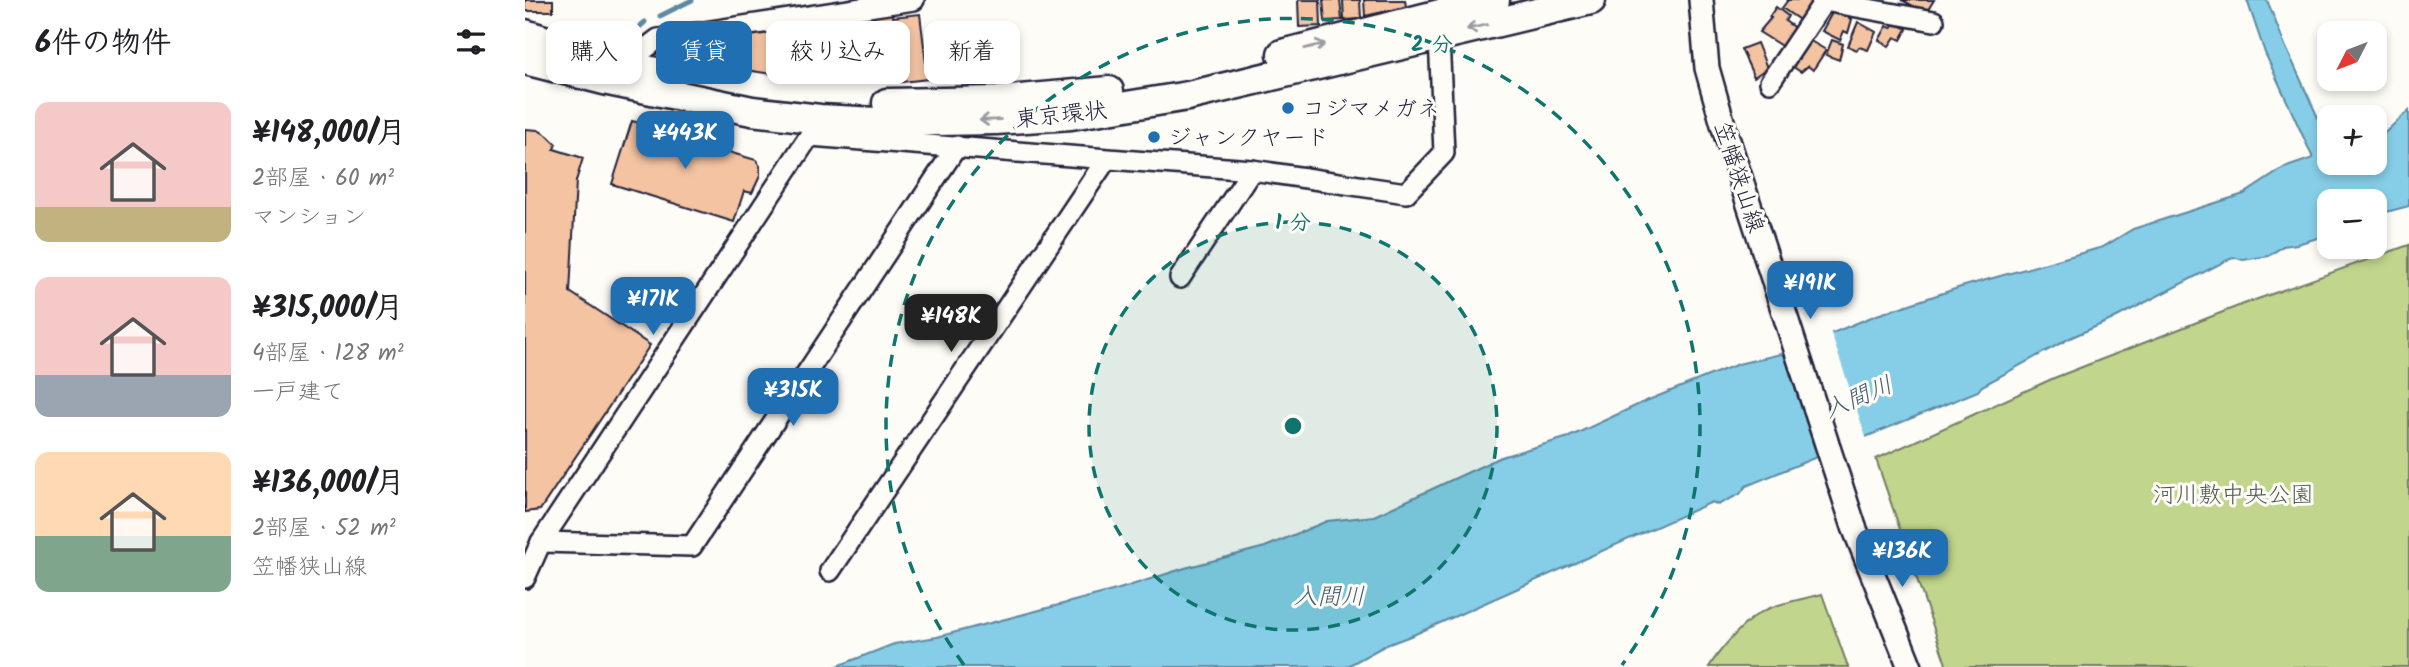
<!DOCTYPE html>
<html lang="ja">
<head>
<meta charset="utf-8">
<style>
  :root { --surface:#fff; --page:#f2f2f2; --text:#202124; --muted:#757577; --accent:#1f6fb2 }
  body { margin:0; font-family:Kalam,"Klee One",sans-serif; background:var(--page); color:var(--text); height:100vh; display:flex; flex-direction:column; font-size:26px; white-space:nowrap }
  * { box-sizing:border-box; margin:0 }
  p { font-size:23px; color:var(--muted) }
  .icon { flex:none; width:38px; height:38px; fill:none; stroke:currentColor; stroke-width:2; stroke-linecap:round; stroke-linejoin:round }
  .map { position:relative; flex:1; overflow:hidden }
  .panel { display:flex; flex-direction:column; background:var(--surface); width:525px }
  .panel>* { flex:none }
  .guide { position:absolute; left:21px; top:21px; width:665px; height:63px; display:flex; gap:14px }
  .needle { width:46px; rotate:228deg }
  .tools { position:absolute; left:1792px; top:21px; display:grid; gap:14px }
  .tools a { display:grid; place-items:center; width:70px; height:70px; border-radius:14px; background:var(--surface); box-shadow:0 4px 10px #0003; font-size:35px }
  .price { position:absolute; translate:-50% -60px; padding:0 16px; border-radius:14px; background:var(--accent); color:#fff; font-size:23px; line-height:46px; filter:drop-shadow(0 2px 4px #0008) }
  .price::after { content:''; position:absolute; left:50%; top:42px; width:21px; height:16px; margin-left:-10px; background:inherit; clip-path:polygon(0 0,100% 0,50% 100%) }
  .price.on { background:#222; color:#fff }
  ul { padding:0; list-style:none }
  li { display:flex; align-items:center; gap:21px; height:175px; padding:0 35px }
  li span { display:grid; place-items:center; flex:none; width:196px; height:140px; border-radius:14px; color:#555 }
  li>.icon { margin-inline-start:auto }
  span .icon { width:84px; height:84px; fill:#fffc; stroke-width:1 }
  li b { font-size:30px }
  h2 { display:flex; justify-content:space-between; align-items:center; height:84px; padding:0 35px; font-size:30px }
  .chip { padding:0 24px; border-radius:14px; background:var(--surface); box-shadow:0 4px 10px #0003; font-size:24px; line-height:63px }
  .chip.on { background:var(--accent); color:#fff }
  main { display:flex; flex:1; min-height:0 }
  .map>svg:first-child { display:block }
  .green { fill:#c1d68c; stroke:#727c64; stroke-width:2 }
  .water { fill:#86cee7; stroke:#5e89a2; stroke-width:2 }
  .pier { fill:#fdfcf7 }
  .lines { fill:none; stroke-linecap:round; stroke-linejoin:round }
  .stream { stroke:#5e89a2; stroke-width:5 }
  .building { fill:#f3c3a2; stroke:#22223b; stroke-width:2 }
  .minor-casing { stroke:#22223b; stroke-width:24 }
  .major-casing { stroke:#22223b; stroke-width:28 }
  .highway-casing { stroke:#22223b; stroke-width:33 }
  .minor { stroke:#fdfcf7; stroke-width:19 }
  .major { stroke:#fdfcf7; stroke-width:23 }
  .highway { stroke:#fdfcf7; stroke-width:28 }
  .oneway { stroke:#9a9aa2 }
  .ring { fill:none; stroke:#0f766e; stroke-width:3.5; stroke-dasharray:12 9 }
  .poi-dot { fill:#1f6fb2; stroke:#fdfcf7; stroke-width:2.5 }
  .labels { text-anchor:middle; stroke-width:6; stroke-linejoin:round; paint-order:stroke }
  .poi-label { font-size:23px; fill:#22223b; stroke:#fdfcf7; text-anchor:start }
  .street-label { font-size:23px; fill:#22223b; stroke:#fdfcf7 }
  .park-label { font-size:23px; fill:#525853; stroke:#fdfcf7 }
  .water-label { font-size:24px; font-style:italic; fill:#455e77; stroke:#fdfcf7 }
  .centre { fill:#0f766e; stroke:#fdfcf7; stroke-width:3.5 }
  .ring-label { font-size:21px; text-anchor:middle; font-weight:bold; fill:#0f766e; stroke:#fdfcf7; stroke-width:6; stroke-linejoin:round; paint-order:stroke }
</style>
</head>
<body>
<main>
<section class="panel">
<h2>6件の物件<svg class="icon" aria-label="filters" viewBox="0 0 24 24"><path d="M4 7h16M4 17h16"/><circle cx="9" cy="7" r="2"/><circle cx="15" cy="17" r="2"/></svg></h2>
<ul>
<li><span style="background:linear-gradient(#f6c9c9 75%,#c2b280 0)"><svg class="icon" aria-label="home" viewBox="0 0 24 24"><path d="M3 11l9-7 9 7M6 9v11h12V9"/></svg></span><div><b>¥148,000/月</b><p>2部屋 · 60 m²</p><p>マンション</p></div></li>
<li><span style="background:linear-gradient(#f6c9c9 70%,#9aa5b1 0)"><svg class="icon" aria-label="home" viewBox="0 0 24 24"><path d="M3 11l9-7 9 7M6 9v11h12V9"/></svg></span><div><b>¥315,000/月</b><p>4部屋 · 128 m²</p><p>一戸建て</p></div></li>
<li><span style="background:linear-gradient(#ffd9b3 60%,#7fa58c 0)"><svg class="icon" aria-label="home" viewBox="0 0 24 24"><path d="M3 11l9-7 9 7M6 9v11h12V9"/></svg></span><div><b>¥136,000/月</b><p>2部屋 · 52 m²</p><p>笠幡狭山線</p></div></li>
</ul>
</section>
<div class="map">
<svg width="1884" height="667" viewBox="0 0 1884 667">
  <rect width="100%" height="100%" fill="#fdfcf7"/>
  <filter id="ink" filterUnits="userSpaceOnUse"><feTurbulence type="fractalNoise" baseFrequency=".0143" numOctaves="2"/><feDisplacementMap in="SourceGraphic" scale="14" xChannelSelector="R" yChannelSelector="G"/><feConvolveMatrix kernelMatrix="1 2 1 2 8 2 1 2 1" color-interpolation-filters="sRGB"/></filter>
  <g filter="url(#ink)">
    <g class="green">
      <path d="M1884,245v422h-462l-71,-208 178,-81 187,-73z"/>
      <path d="M1297,594l26,73h-139c10,-16 33,-43 49,-53 18,-11 43,-14 64,-20z"/>
    </g>
    <path class="water" d="M1722,0h20l17,43 45,99v21h46v-21l34,-32v96l-34,9v-14h-46l-1,34 -31,9 -14,2 -14,10 -26,4 -10,-3 -122,63 -39,17 -90,49 -4,5 -232,95 -6,8 -22,11 -6,-3 -299,133 -29,11 -38,21h-511l59,-23 43,-7 179,-47 69,-22 80,-21 62,-26 47,-5 127,-59 68,-20 77,-36 92,-37 43,-10 93,-38 87,-29 142,-40 30,-18 111,-35 40,-26 29,-10 -48,-105z"/>
    <path class="pier" d="M1305,330l37,110 -46,19 -36,-110z"/>
    <g class="lines">
      <g class="stream">
        <path d="M135,16l32,-16"/>
        <path d="M98,41l22,-19"/>
      </g>
    </g>
    <g class="building">
      <rect x="0" y="0" width="28" height="11"/>
      <path d="M773,0h22l1,26 -22,1z"/>
      <path d="M798,0h17l2,20 -17,1z"/>
      <path d="M818,0h17l1,19 -17,1z"/>
      <path d="M839,0h41l1,7 -41,9z"/>
      <path d="M1263,0h27l-14,21 -19,-13z"/>
      <path d="M1377,0h32l-8,13z"/>
      <path d="M1251,7l12,9 -3,5 11,8 -13,18 -24,-15 12,-14 -2,-1z"/>
      <path d="M367,11l1,6 27,-3 8,65 -26,3 -6,-49 -57,6 -2,8 -6,3 2,25 -13,-1v4l-37,-3 -7,-50z"/>
      <path d="M1308,11l19,8 -4,14 -4,-2 -4,9 -18,-9z"/>
      <path d="M1333,22l18,10 -8,18 -9,-3 -2,3 -9,-4z"/>
      <path d="M1370,22l12,7 -6,11 -6,-3 -6,9 -10,-6 8,-14 4,2z"/>
      <path d="M226,30l21,3 -2,19 7,1 2,22 -34,-5z"/>
      <path d="M1282,39l19,11 -13,20 -5,-4 -7,6 -11,-7z"/>
      <path d="M1307,40l11,4 -4,16 -13,-5z"/>
      <path d="M1232,43l10,25 -13,9 -13,-28z"/>
      <path d="M107,121l62,16 38,16 24,7 4,6v10l-8,17 -8,-2 -10,31 -122,-38z"/>
      <path d="M0,129l13,1 10,6 8,8 -2,5 29,9 -7,23 -6,111 80,53 -110,165 -15,2z"/>
    </g>
    <g class="lines">
      <g class="minor-casing">
        <g id="minor">
          <path d="M1299,1l110,20"/>
          <path d="M99,65l34,-26 256,-39"/>
          <path d="M1245,82l55,-82"/>
          <path d="M285,136l442,34 154,23 38,-40 -5,-117"/>
          <path d="M655,278l72,-108"/>
          <path d="M16,542l151,4 265,-400"/>
          <path d="M305,571l276,-411"/>
          <path d="M0,578l16,-36 275,-416"/>
        </g>
      </g>
      <g class="major-casing">
        <path id="major" d="M1176,0l6,68 17,60 130,399 56,140"/>
      </g>
      <g class="highway-casing">
        <g id="highway">
          <path d="M0,34l99,31 36,8"/>
          <path d="M757,54l213,-54"/>
          <path d="M0,60l79,20 148,31 68,8 57,3 119,-2 75,-5 117,-19 403,-96"/>
          <path d="M362,103l111,-2 111,-10"/>
        </g>
      </g>
      <use href="#minor" class="minor"/>
      <use href="#major" class="major"/>
      <use href="#highway" class="highway"/>
    </g>
    <defs><path id="oneway-shaft" d="M-6 0H5M1.5-3L5.5 0L1.5 3" fill="none" stroke-width="1.6" stroke-linecap="round" stroke-linejoin="round" transform="scale(1.75)"/></defs>
    <g class="oneway">
      <use href="#oneway-shaft" transform="translate(952 27) rotate(167)"/>
      <use href="#oneway-shaft" transform="translate(790 46) rotate(-14)"/>
      <use href="#oneway-shaft" transform="translate(465 120) rotate(178)"/>
    </g>
  </g>
  <circle cx="768" cy="426" r="204" fill="#0f766e" fill-opacity=".12"/>
  <g class="ring">
    <circle cx="768" cy="426" r="204"/>
    <path d="M439 665A407 407 0 1 1 1097 665"/>
  </g>
  <g class="poi-dot">
    <circle cx="763" cy="108" r="7"/>
    <circle cx="629" cy="137" r="7"/>
  </g>
  <g class="labels">
    <g class="poi-label">
      <text x="777" y="116">コジマメガネ</text>
      <text x="643" y="145">ジャンクヤード</text>
    </g>
    <g class="street-label">
      <text transform="translate(536 114) rotate(-6)" y="8">東京環状</text>
      <text transform="translate(1215 177) rotate(72)" y="8">笠幡狭山線</text>
    </g>
    <g class="park-label">
      <text x="1708" y="502">河川敷中央公園</text>
    </g>
    <g class="water-label">
      <text transform="translate(1333 397) rotate(-23)" y="8">入間川</text>
      <text x="804" y="604">入間川</text>
    </g>
  </g>
  <circle cx="768" cy="426" r="10" class="centre"/>
  <g class="ring-label">
    <text x="907" y="51">2 分</text>
    <text x="768" y="229">1 分</text>
  </g>
</svg>
<div class="tools">
<a><svg class="needle" viewBox="-14 -14 28 28"><path d="M0-13l5 13h-10z" fill="#e53935"/><path d="M0 13l5-13h-10z" fill="#757577"/></svg></a>
<a>+</a>
<a>−</a>
</div>
<b class="price" style="left:160px;top:171px">¥443K</b>
<b class="price" style="left:1285px;top:321px">¥191K</b>
<b class="price" style="left:128px;top:337px">¥171K</b>
<b class="price on" style="left:426px;top:354px">¥148K</b>
<b class="price" style="left:268px;top:428px">¥315K</b>
<b class="price" style="left:1377px;top:589px">¥136K</b>
<div class="guide">
<a class="chip">購入</a>
<a class="chip on">賃貸</a>
<a class="chip">絞り込み</a>
<a class="chip">新着</a>
</div>
</div>
</main>
</body>
</html>
